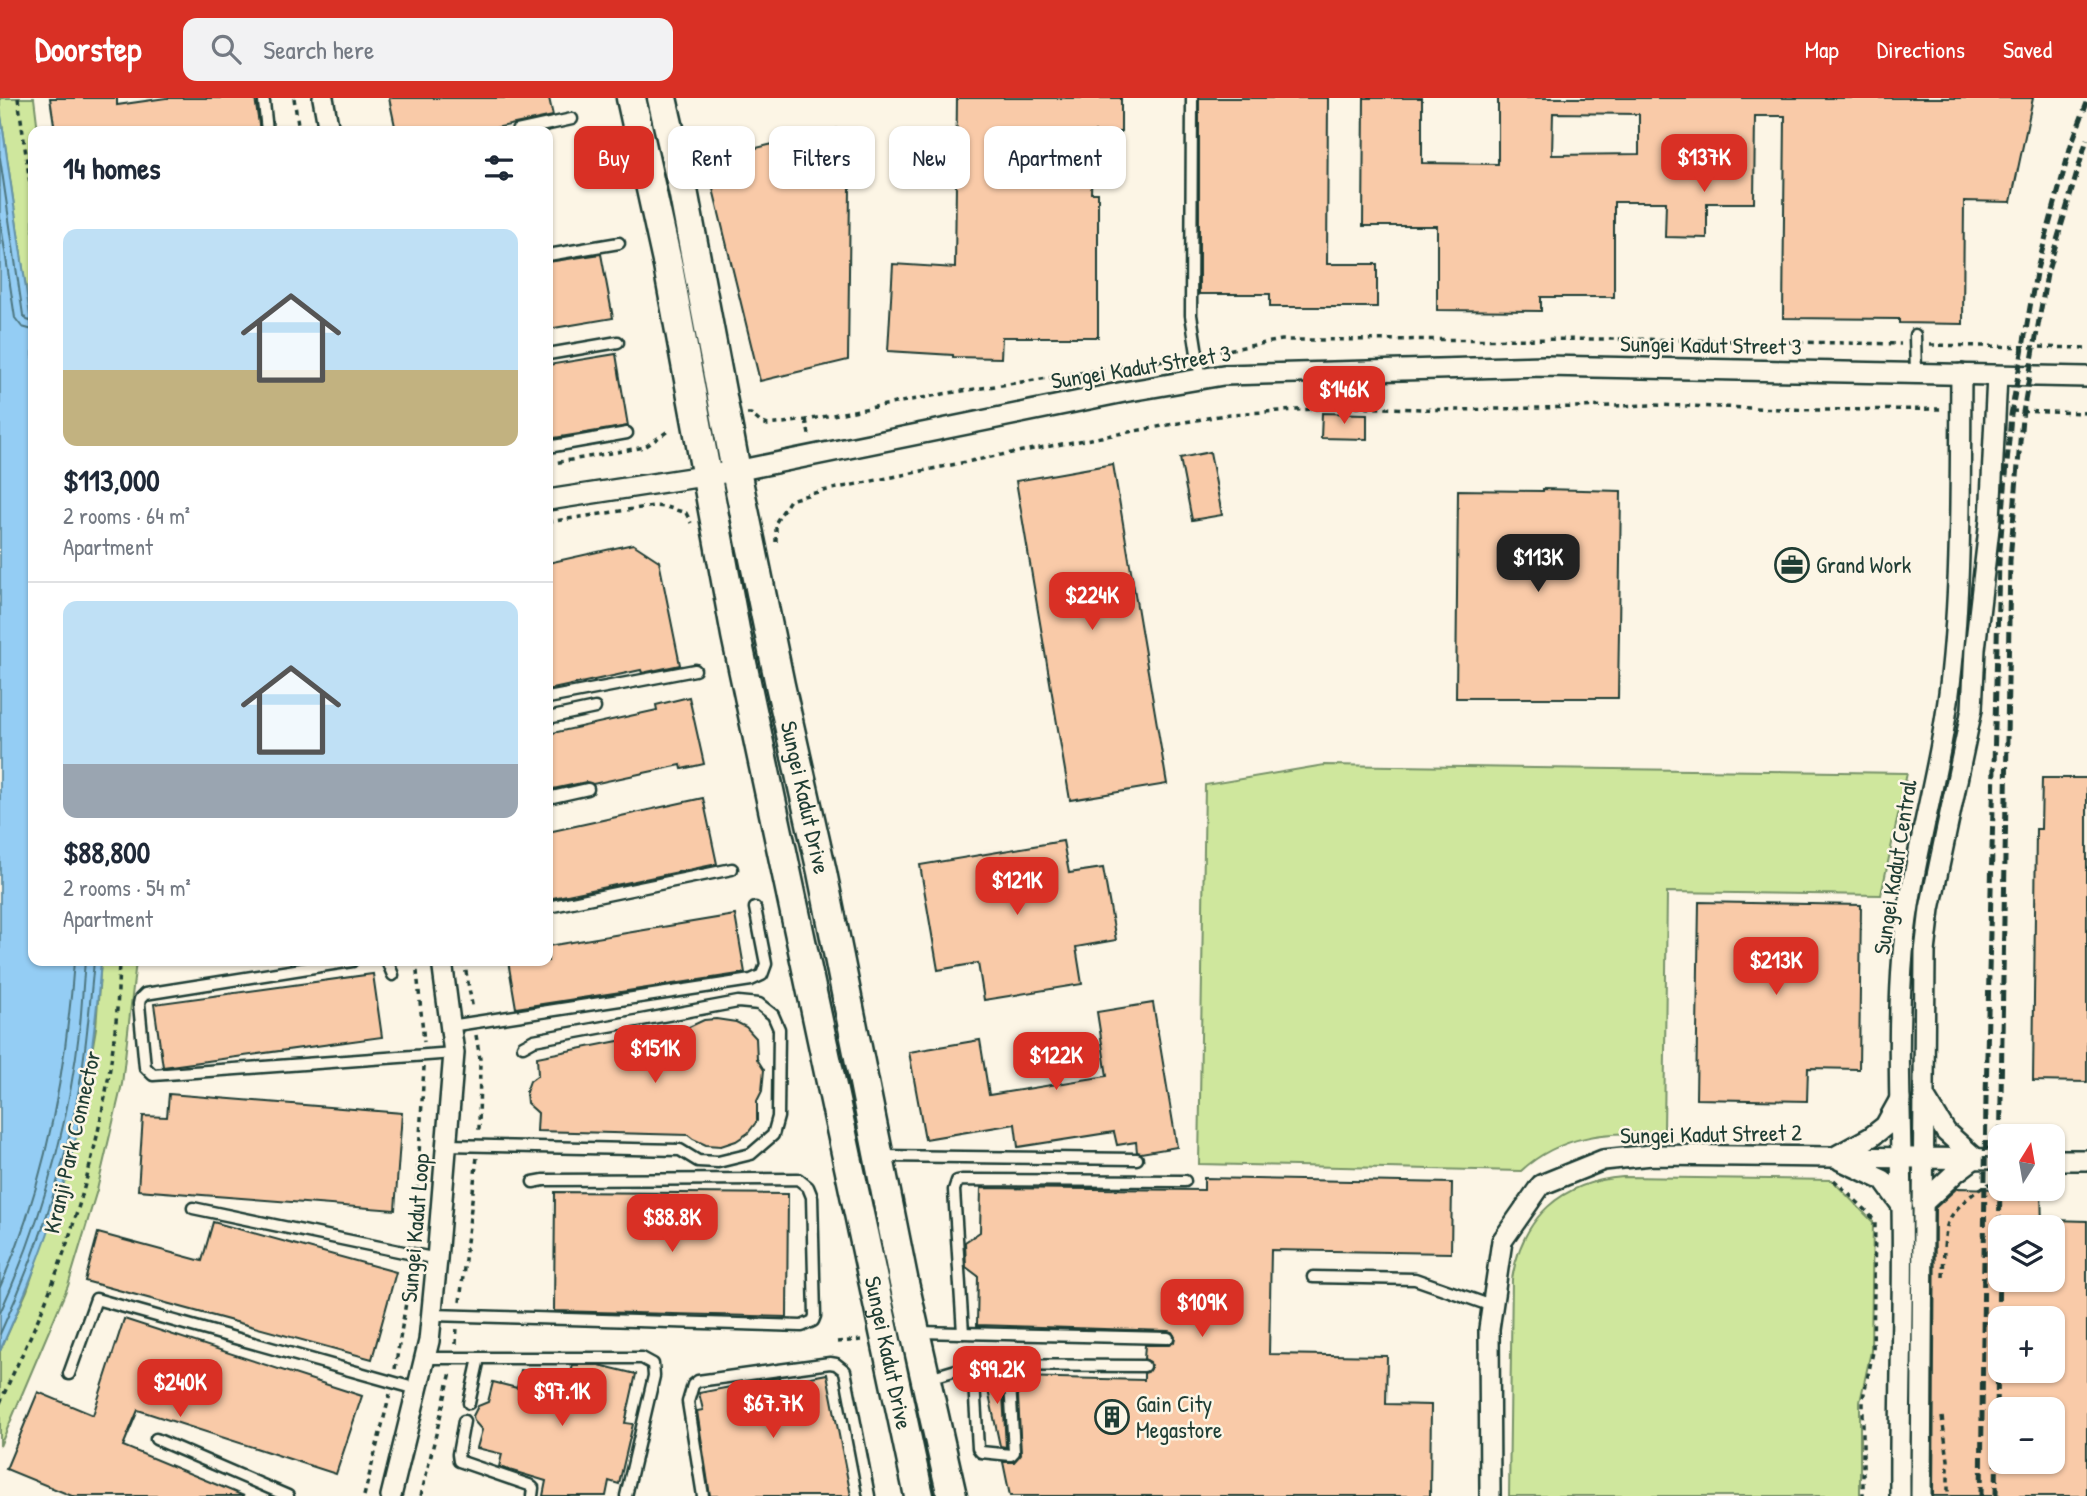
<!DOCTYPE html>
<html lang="en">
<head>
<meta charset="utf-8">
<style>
  :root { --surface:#fff; --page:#f2f2f3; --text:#1f2937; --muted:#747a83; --line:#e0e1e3; --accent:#d93025 }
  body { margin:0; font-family:"Patrick Hand",sans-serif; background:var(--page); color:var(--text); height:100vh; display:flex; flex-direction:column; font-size:26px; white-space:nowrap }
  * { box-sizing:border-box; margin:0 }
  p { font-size:23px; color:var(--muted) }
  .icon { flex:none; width:38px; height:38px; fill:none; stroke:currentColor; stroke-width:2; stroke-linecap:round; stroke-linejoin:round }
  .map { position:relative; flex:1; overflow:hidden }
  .sheet { position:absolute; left:28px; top:28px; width:525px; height:840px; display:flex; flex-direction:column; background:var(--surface); border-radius:14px; box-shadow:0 2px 5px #0004 }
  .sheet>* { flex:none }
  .banner { position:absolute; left:574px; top:28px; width:665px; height:63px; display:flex; gap:14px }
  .needle { width:46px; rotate:11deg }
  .tools { position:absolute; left:1988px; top:1026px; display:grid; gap:14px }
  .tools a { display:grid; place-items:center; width:77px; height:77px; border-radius:14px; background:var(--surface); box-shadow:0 2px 5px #0004; font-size:35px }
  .price { position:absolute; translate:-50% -60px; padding:0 16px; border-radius:14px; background:var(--accent); color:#fff; font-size:23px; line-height:46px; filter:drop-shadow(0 2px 4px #0008) }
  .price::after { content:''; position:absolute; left:50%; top:42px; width:21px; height:16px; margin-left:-10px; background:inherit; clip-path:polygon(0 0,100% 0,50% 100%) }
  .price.active { background:#222; color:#fff }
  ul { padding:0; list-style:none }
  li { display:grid; align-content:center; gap:14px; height:371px; padding:0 35px }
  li+li { border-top:2px solid var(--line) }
  li span { display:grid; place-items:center; height:217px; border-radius:14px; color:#555 }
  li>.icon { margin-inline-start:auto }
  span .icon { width:126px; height:126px; fill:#fffc; stroke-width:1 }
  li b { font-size:30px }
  h2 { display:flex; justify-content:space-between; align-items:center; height:84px; padding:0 35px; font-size:30px }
  .pill { padding:0 24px; border-radius:14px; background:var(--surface); box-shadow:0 2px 5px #0004; font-size:24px; line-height:63px }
  .pill.active { background:var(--accent); color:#fff }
  header { display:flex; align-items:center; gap:42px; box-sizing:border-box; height:98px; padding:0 35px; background:var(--accent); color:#fff }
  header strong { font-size:33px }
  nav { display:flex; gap:38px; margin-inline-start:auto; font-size:24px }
  .search { width:490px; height:63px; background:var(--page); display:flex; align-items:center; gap:18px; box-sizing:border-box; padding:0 24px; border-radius:14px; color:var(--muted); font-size:26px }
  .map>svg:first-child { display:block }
  .green { fill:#cfe79d; stroke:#779268; stroke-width:2 }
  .water { fill:#94cdf4; stroke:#6593a7; stroke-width:2 }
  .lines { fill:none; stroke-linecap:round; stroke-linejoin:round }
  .shore { stroke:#4e7781; stroke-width:2 }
  .building { fill:#f9caa8; stroke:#1f3d34; stroke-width:2; fill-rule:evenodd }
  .lane-casing { stroke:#1f3d34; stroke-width:15 }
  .street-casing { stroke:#1f3d34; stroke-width:24 }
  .secondary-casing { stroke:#1f3d34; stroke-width:33 }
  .path { stroke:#1f3d34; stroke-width:3.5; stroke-dasharray:5 5; stroke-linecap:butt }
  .lane { stroke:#fcf5e5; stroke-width:10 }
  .street { stroke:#fcf5e5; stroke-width:19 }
  .secondary { stroke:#fcf5e5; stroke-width:28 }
  .rail { stroke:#1f3d34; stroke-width:5; stroke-dasharray:10 5; stroke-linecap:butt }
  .labels { text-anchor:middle; stroke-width:5; stroke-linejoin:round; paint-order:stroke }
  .street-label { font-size:23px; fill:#1f3d34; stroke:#fcf5e5 }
  .poi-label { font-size:23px; fill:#1f3d34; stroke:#fcf5e5; text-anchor:start }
</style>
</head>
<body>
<header>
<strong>Doorstep</strong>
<div class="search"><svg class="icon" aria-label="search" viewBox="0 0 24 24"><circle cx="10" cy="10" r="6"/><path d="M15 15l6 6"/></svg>Search here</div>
<nav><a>Map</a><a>Directions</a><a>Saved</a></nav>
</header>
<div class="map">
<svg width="2087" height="1398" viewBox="0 0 2087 1398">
  <rect width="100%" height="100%" fill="#fcf5e5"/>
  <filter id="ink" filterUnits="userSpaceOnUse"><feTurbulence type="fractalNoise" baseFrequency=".0143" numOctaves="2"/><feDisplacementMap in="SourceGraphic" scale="14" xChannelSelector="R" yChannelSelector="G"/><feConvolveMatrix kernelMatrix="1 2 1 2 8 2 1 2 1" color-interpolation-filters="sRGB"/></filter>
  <g filter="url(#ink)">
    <g class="green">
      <path d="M0,0h34l4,33h-5v206l-33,-228z"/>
      <path d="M1324,667l583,8 -26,122 -214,-3 -3,241c-53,-1 -102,0 -143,38l-322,-7 6,-379z"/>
      <path d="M101,863h35l-14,123 -25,106 -29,96 -68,160v-95l27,-60 39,-115 15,-61 15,-87z"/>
      <path d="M1623,1079l209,3 41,42 -2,129 -11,51v94h-351l3,-217c10,-62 49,-97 111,-102z"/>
    </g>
    <path class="water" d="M0,11l33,228v624h68c-4,51 -10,102 -20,153 -16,82 -47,161 -81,237z"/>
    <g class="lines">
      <g class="shore">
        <path d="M0,60l23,157 4,5 6,2"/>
        <path d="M0,120l15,100 7,9 11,3"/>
        <path d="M0,1189c46,-103 66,-215 74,-326"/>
        <path d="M0,1215c41,-91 69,-189 80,-288 2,-21 3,-43 5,-64"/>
        <path d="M0,1236c32,-70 58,-143 74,-219 11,-51 15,-102 20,-154"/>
      </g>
    </g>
    <g class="building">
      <path d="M50,0h67v7l49,-7h89l5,33h-205z"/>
      <path d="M389,0h160l4,18 -72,15h-85z"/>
      <path d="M957,0h164v34h-28l-2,61h7v144h-96l-1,21 -48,-1v-2l-65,-4 5,-87 62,4z"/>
      <path d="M1199,0h129l-1,166h50v43h-107v-13h-71z"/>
      <path d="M1364,0h58v65l76,1v-66h535l-22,104 -47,-1 -1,123 -64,-1v-4l-116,-1 2,-202h-30l-1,87h-47v35l-42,-1 1,-35h-52v95h-73v14l-104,-1v-84h-74zM1553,15l86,1v40l-87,1z"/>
      <path d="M836,31l14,58 -2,173 -88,21 -54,-221z"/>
      <path d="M601,156l12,64 -65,11v-67z"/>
      <path d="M616,256l12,72 -80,13v-74z"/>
      <path d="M1322,315l45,1v25l-46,-1z"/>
      <path d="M1210,354l12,63 -30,5 -12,-62z"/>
      <path d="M1113,366l54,320 -97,16 -54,-319z"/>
      <path d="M1543,391l78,2 -3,207h-162l2,-208 85,1z"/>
      <path d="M633,446l26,17 21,104 -38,8 -1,-3 -93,20v-127z"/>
      <path d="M689,599l15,67 -22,5 -1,-4 -88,19 -7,-2 -38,8v-56l109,-24 -1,-5z"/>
      <path d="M2042,680h45v304l-54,-1 3,-252h5z"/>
      <path d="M703,700l14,66 -169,35v-67z"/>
      <path d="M1063,743l6,32 34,-5 13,72 -40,7 6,37 -98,16 -6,-37 -40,7 -18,-105z"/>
      <path d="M1699,804l162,3 -2,164 -51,-1 -1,33 -111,-2z"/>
      <path d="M735,817l10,58 -229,35 -8,-47h40v-15z"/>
      <path d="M373,876l9,63 -219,30 -9,-63z"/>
      <path d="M1153,905l24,144 -36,6 -4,-1 -1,-10 -19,3 -3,-13 -96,15 -3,-23 -90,15 -16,-87 71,-12 9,55 118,-19 -10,-64z"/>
      <path d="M716,921l20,3 10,5 10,11 1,21 7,11 -2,21 -5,10v20l-9,12 -12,8 -15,5 -15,-1 -13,-6 -5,-4 -151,-4 1,-18 -11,-10 -1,-11 4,-11 8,-6 -1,-18 152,-30 15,-7z"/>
      <path d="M169,996l233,19 -7,97 -257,-20 5,-74 24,1z"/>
      <path d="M1204,1080l248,5 -1,70 -180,-3 -2,104 118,2 -1,48 45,1 -1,91h-420l-7,-34h11l7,-8 -4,-77 127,3v-7l4,-1 3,-5 -1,-5 -6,-3 1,-14h24l5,-3 1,-5 -3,-5 -4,-1 -191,-6 1,-49 -12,-9 -1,-25 15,-10 1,-44 223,2z"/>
      <path d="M1957,1090l84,2 1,37h-42v52h53v-59l34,1v275h-154l2,-288zM2000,1220h53v52h-53zM2000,1311h53v52h-53z"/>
      <path d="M555,1094l233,2 -1,123 -233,-6z"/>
      <path d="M213,1124l183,50 -24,87 -287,-78 13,-48 104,28z"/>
      <path d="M124,1221l238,77 -26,78 -198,-64 -15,36 121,50h-172l-66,-27 32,-77 55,23z"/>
      <path d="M573,1267h26l37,9 -11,49 8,1 -14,60 -10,-3 -3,15h-63l3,-15 -47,-14 3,-13 -25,-6 5,-18 -8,-9 -1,-5 5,-10 10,-4 5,-20 24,6 4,-18 48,11z"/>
      <path d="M827,1276l24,122h-141l-13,-85 6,-1 -4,-17 47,-9v-2l33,-4 1,5z"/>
      <path d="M985,1278l17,1 4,70 -6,-1z"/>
    </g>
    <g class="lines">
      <g class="lane-casing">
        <g id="lane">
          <path d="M1192,0l-1,217 10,64"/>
          <path d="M264,4l3,29"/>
          <path d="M517,33l55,-12"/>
          <path d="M548,157l71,-12"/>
          <path d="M1915,237l1,39"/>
          <path d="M548,256l70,-12"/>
          <path d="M548,349l79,-14"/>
          <path d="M548,600l147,-28"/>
          <path d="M548,620l47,-10"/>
          <path d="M548,700l40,-9"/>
          <path d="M548,809l184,-38"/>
          <path d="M352,863l-207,33 -5,5 -1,5 6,63 8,8 301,-22"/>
          <path d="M387,863l6,14"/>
          <path d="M450,928l301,-46 11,-5 4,-11 -11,-56"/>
          <path d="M447,1047l233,5 18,11 20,1 33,-8 22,-19 5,-18 1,-88 -6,-14 -14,-11 -21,-2 -204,38 -11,6"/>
          <path d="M880,1058l257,3"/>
          <path d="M193,1110l244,51"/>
          <path d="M1313,1179l102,2 77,27"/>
          <path d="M432,1217l370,11 11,-5 2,-5 -3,-119 -4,-10 -10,-8 -254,1 -11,2"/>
          <path d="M919,1234l249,6"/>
          <path d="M963,1235l-9,-143 3,-9 5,-1 223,1"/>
          <path d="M425,1260h217l11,6 1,12 -28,120"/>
          <path d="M973,1267l5,83 3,4 30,3 3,-3 -5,-87"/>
          <path d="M69,1276l27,-75 321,90"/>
          <path d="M926,1281l47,-14 171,1"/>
          <path d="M469,1305l10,-45"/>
          <path d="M464,1323l-6,33 1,7 70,24 4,3 -1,8"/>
          <path d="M156,1341l132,57"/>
          <path d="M703,1398l-15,-94 5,-17 5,-4 132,-18 6,1 9,7 24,125"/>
        </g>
      </g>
      <g class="street-casing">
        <g id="street">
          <path d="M323,0l6,33"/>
          <path d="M548,402l188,-29 388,-79 99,-17 322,-9 542,11"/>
          <path d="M1924,998l22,36 29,26"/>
          <path d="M1838,1057l33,-18 14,-11 15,-27"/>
          <path d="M1840,1062l43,20 19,26"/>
          <path d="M2053,1062h34"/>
          <path d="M1922,1106l33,-31 20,-15"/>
          <path d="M391,1398l38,-155 8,-82 17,-206 -12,-92"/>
          <path d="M1490,1398l-1,-167 13,-88 39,-56 62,-25 49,-5 348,4"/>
          <path d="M1900,1398c-1,-96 4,-192 2,-289 -1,-84 -6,-170 1,-254 8,-91 37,-178 47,-268 12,-102 10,-207 11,-311"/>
          <path d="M1921,1398l4,-544 5,-43 42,-200 3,-60 15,-129 7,-144"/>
        </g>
      </g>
      <g class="secondary-casing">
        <g id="secondary">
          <path id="s1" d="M631,0l37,168 68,369 183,861"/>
          <path id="s2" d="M662,0l21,92 53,281 44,214 42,187 82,411 48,213"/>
        </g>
      </g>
      <g class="path">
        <path d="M18,0l15,106"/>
        <path d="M294,0l5,33"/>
        <path d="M1930,247l157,3"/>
        <path d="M1210,255l72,-13 347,-1 272,5"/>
        <path d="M2012,313l75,2"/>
        <path d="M747,316h4l9,8 8,3 38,-5 137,-26 242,-37"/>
        <path d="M806,322l4,19"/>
        <path d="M548,366l97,-17 23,-16"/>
        <path d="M548,424l106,-16 12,1 20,6 5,10"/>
        <path d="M776,444v-20l14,-22 28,-8 188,-38 224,-40 117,-7 110,3 197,-5 162,5 126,-1"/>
        <path d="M416,863l8,81"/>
        <path d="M464,863l9,49"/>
        <path d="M476,937l4,24 -1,73"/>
        <path d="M1834,1082l35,33 6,10 -2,129 -10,46v98"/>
        <path d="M414,1143l10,-174"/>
        <path d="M1943,1179c1,-17 0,-35 4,-51 3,-16 36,-44 53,-45"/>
        <path d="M460,1204l17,-145"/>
        <path d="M837,1244l26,-2"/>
        <path d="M456,1246l1,-17"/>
        <path d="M395,1271l17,-103"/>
        <path d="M0,1305c15,-35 32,-68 46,-103 34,-84 59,-180 69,-270 3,-23 3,-46 4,-69"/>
        <path d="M1942,1319l6,43v36"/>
        <path d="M364,1398l26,-102"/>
        <path d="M421,1398l30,-124"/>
      </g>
      <use href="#lane" class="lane"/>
      <use href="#street" class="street"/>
      <use href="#secondary" class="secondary"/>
      <g class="rail">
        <path d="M1981,1398l5,-399 13,-536 12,-146 25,-142 35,-128 16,-42"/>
        <path d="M1996,1398l5,-399 9,-537 12,-142 25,-144 40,-135"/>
      </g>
    </g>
  </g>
  <defs>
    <g id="office-ring" transform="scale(1.75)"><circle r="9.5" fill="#fcf5e5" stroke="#1f3d34" stroke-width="1.5"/><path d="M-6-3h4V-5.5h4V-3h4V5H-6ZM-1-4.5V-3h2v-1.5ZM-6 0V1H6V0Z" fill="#1f3d34"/></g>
    <g id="building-ring" transform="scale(1.75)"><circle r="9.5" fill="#fcf5e5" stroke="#1f3d34" stroke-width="1.5"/><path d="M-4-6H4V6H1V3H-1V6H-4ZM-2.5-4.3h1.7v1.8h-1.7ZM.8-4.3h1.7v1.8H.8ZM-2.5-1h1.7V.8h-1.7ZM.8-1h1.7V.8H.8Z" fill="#1f3d34"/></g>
  </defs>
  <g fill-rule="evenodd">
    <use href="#office-ring" x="1792" y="467"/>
    <use href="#building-ring" x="1112" y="1319"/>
  </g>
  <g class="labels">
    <g class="street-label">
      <text transform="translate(1711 247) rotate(1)" y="8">Sungei Kadut Street 3</text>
      <text transform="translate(1141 269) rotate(-9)" y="8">Sungei Kadut Street 3</text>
      <text dy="8" stroke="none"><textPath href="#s2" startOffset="714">Sungei Kadut Drive</textPath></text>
      <text transform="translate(1895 769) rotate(-81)" y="8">Sungei Kadut Central</text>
      <text transform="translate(1711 1036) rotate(-1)" y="8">Sungei Kadut Street 2</text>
      <text transform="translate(72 1044) rotate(-77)" y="8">Kranji Park Connector</text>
      <text transform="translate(415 1130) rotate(-85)" y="8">Sungei Kadut Loop</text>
      <text dy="8" stroke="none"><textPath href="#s1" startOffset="1281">Sungei Kadut Drive</textPath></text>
    </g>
    <g class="poi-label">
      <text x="1816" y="475">Grand Work</text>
      <text x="1136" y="1314">Gain City<tspan x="1136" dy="26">Megastore</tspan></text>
    </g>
  </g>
</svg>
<div class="tools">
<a><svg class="needle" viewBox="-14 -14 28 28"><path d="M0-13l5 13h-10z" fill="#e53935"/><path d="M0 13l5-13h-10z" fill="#747a83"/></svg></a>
<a><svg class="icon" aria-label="layers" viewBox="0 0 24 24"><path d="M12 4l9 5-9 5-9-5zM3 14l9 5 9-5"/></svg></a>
<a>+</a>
<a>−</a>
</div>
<b class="price" style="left:1704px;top:96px">$137K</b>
<b class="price" style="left:1344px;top:328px">$146K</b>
<b class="price active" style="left:1538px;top:496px">$113K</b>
<b class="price" style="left:1092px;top:534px">$224K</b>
<b class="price" style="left:1017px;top:819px">$121K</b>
<b class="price" style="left:1776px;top:899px">$213K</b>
<b class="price" style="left:655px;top:987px">$151K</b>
<b class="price" style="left:1056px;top:994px">$122K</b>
<b class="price" style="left:672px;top:1156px">$88.8K</b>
<b class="price" style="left:1202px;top:1241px">$109K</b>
<b class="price" style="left:997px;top:1308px">$99.2K</b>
<b class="price" style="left:180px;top:1321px">$240K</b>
<b class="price" style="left:562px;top:1330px">$97.1K</b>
<b class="price" style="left:773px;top:1342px">$67.7K</b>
<div class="banner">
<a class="pill active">Buy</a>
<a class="pill">Rent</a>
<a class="pill">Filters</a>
<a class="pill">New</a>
<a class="pill">Apartment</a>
</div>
<section class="sheet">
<h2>14 homes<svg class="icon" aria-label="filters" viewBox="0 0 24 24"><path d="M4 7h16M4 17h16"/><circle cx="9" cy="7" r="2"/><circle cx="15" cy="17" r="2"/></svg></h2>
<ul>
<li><span style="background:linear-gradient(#bfe0f5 65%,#c2b280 0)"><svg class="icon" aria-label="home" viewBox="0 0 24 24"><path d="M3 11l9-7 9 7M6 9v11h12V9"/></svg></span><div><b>$113,000</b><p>2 rooms · 64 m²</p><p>Apartment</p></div></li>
<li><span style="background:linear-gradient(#bfe0f5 75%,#9aa5b1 0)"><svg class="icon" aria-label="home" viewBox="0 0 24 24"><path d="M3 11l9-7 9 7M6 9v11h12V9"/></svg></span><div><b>$88,800</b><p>2 rooms · 54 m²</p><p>Apartment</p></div></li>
</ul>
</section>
</div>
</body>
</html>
